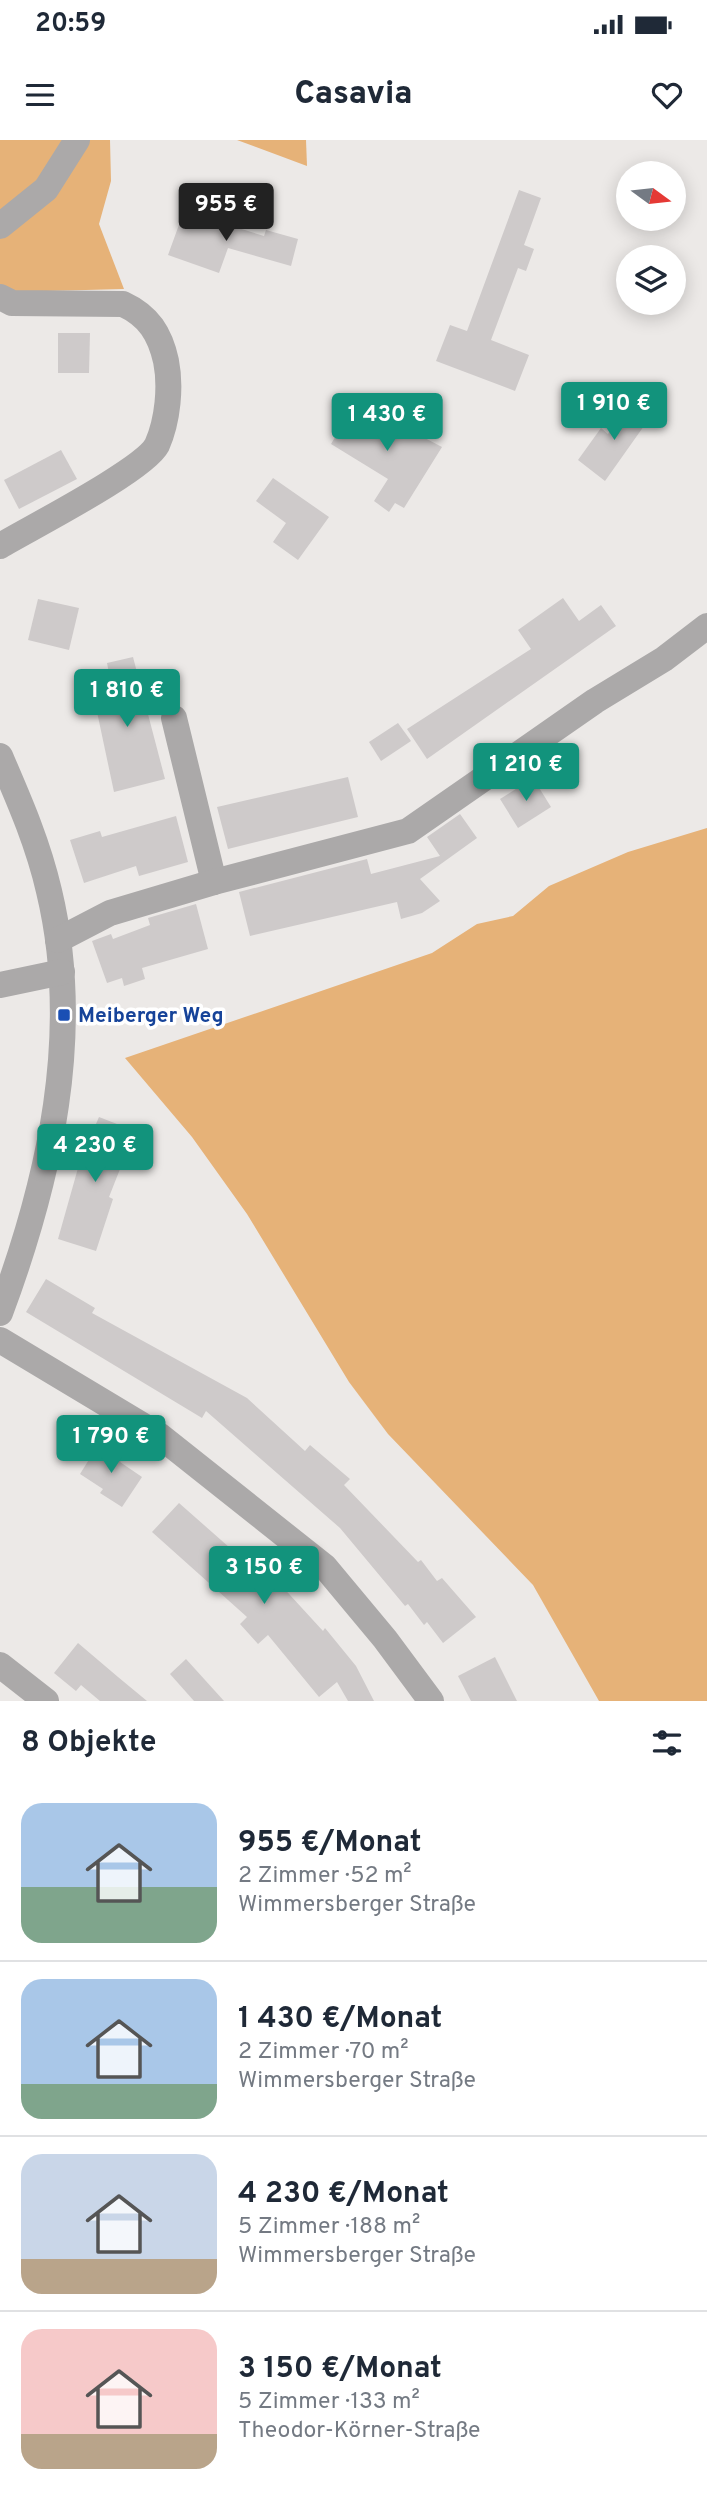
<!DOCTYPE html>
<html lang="de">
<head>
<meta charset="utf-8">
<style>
  :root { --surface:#fff; --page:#f2f2f3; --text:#1f2937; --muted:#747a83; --line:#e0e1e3; --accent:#12937c }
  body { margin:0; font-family:Overpass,sans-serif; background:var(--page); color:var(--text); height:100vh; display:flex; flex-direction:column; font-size:26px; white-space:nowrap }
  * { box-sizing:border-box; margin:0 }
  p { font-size:23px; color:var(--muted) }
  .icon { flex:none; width:38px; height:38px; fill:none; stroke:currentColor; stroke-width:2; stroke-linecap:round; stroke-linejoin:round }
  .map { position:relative; height:1561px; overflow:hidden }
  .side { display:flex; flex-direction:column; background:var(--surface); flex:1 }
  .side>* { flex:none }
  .needle { width:46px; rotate:105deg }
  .buttons { position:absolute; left:616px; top:21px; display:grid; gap:14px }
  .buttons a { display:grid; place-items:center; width:70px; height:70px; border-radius:50%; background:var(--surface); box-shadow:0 4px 18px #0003; font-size:35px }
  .price { position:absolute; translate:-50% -60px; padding:0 16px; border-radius:7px; background:var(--accent); color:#fff; font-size:23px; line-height:46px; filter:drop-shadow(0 2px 4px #0008) }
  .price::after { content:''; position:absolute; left:50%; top:42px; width:21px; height:16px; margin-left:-10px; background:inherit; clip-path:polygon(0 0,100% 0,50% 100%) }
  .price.selected { background:#222; color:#fff }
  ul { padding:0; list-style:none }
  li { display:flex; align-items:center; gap:21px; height:175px; padding:0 21px }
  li+li { border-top:2px solid var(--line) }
  li span { display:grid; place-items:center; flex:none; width:196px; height:140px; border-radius:21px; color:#555 }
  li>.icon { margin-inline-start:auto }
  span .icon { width:84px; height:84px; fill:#fffc; stroke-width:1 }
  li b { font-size:30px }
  h2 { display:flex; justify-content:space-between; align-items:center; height:84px; padding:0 21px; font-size:30px }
  .status { display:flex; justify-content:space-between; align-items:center; height:49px; padding:0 35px; background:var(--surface); direction:ltr }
  .status svg { height:19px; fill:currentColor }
  header { display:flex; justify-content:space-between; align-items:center; height:91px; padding:0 21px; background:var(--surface); font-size:32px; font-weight:800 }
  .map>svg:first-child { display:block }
  .green { fill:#e6b278 }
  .building { fill:#cecaca }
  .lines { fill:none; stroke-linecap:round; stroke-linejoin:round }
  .minor { stroke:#aba9a9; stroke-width:26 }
  .transit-dot { fill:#1a4fb4; stroke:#fff; stroke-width:2.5 }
  .labels { text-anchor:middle; stroke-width:7; stroke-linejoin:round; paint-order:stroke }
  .transit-label { font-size:21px; font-weight:bold; fill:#164399; stroke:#fff; text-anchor:start }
</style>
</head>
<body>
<div class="status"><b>20:59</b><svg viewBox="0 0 49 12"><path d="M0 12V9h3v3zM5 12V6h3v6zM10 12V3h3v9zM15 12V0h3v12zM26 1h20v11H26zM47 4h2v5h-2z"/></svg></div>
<header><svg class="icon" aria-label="menu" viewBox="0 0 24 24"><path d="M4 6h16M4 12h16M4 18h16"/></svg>Casavia<svg class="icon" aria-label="heart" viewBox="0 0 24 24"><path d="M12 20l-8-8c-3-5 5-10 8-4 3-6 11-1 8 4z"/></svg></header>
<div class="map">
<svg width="707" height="1561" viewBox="0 0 707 1561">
  <rect width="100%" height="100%" fill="#ece9e7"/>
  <g class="green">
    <path d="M0,0h110l1,41 -12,43 25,65 -115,3 -9,-8z"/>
    <path d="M237,0h69l1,26z"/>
    <path d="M707,688v873h-108l-66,-116 -145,-151 -39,-52 -102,-168 -55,-77 -67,-79 307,-105 45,-29 36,-8 36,-30 79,-34z"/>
  </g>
  <g class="building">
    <path d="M519,50l22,8 -17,47 10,4 -8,22 -8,-3 -27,72 38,15 -14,36 -79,-30 14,-36 17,6z"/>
    <path d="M184,71l80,25 2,-6 32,9 -7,27 -63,-18 -9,25 -51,-18z"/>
    <path d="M58,193h32l-1,40h-31z"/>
    <path d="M356,262l86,45 -38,61 -9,-5 -6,9 -15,-11 14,-22 -57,-35z"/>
    <path d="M631,262l20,14 -46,65 -27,-21 23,-32 7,6z"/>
    <path d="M61,310l16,29 -58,30 -15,-29z"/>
    <path d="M273,338l56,39 -31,43 -25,-18 13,-19 -30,-22z"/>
    <path d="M563,458l16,23 22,-16 15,21 -189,133 -20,-30 124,-80 -13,-19z"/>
    <path d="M38,459l41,9 -10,42 -41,-10z"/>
    <path d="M133,517l32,122 -51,13 -21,-99 19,-5 -5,-25z"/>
    <path d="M398,583l13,18 -30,20 -12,-19z"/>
    <path d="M348,637l10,40 -130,32 -11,-42z"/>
    <path d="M533,638l18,29 -33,21 -18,-29z"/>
    <path d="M460,674l17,24 -57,41 20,22 -18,12 -21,6 -4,-17 -147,34 -11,-44 128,-33 4,15 69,-18 -13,-19z"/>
    <path d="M176,676l12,46 -49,14 -3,-10 -52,17 -14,-43 30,-9 2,6z"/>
    <path d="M196,764l12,45 -66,19 3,11 -21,7 -2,-8 -15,5 -15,-42 19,-7 2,5 37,-14 -2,-7z"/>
    <path d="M99,977l36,14 -26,66 4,2 -17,52 -38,-12 22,-78z"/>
    <path d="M46,1139l49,29 -3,5 155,85 58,53 5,-6 40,34 -6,6 74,77 3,-2 16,21 5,-3 34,39 -33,26 -16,-21 -3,3 -16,-21 -3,2 -65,-78 -134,-117 -4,7 -176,-106z"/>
    <path d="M100,1302l23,15 -3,5 22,15 -20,30 -22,-14 3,-4 -23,-15z"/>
    <path d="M179,1363l59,52 4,-5 37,33 44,48 2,-3 31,38 18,35h-26l-11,-19 -18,15 -51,-62 -10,9 -18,-20 7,-7 -95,-85z"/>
    <path d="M78,1503l40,34 29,24h-47l-19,-16 -5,6 -22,-18z"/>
    <path d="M495,1517l22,44h-46l-13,-25z"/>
    <path d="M186,1519l38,42h-30l-24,-27z"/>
  </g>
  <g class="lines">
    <g class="minor">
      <path d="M0,86l46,-37 31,-49"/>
      <path d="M0,157l12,6 111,1c26,12 37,30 43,57 5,25 2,59 -9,84 -13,25 -127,83 -157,101"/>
      <path d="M174,578l40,164"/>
      <path d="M0,616c19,44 38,87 49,135 34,142 1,288 -49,422"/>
      <path d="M58,800l52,-27 104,-31 194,-51 187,-130 69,-42 43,-33"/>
      <path d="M0,845l62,-13"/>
      <path d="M0,1200l160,96 165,131 60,72 46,62"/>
      <path d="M0,1525l46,36"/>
    </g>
  </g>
  <rect class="transit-dot" x="57" y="868" width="14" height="14" rx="3.5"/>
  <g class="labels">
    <g class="transit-label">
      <text x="78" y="882">Meiberger Weg</text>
    </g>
  </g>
</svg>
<div class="buttons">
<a><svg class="needle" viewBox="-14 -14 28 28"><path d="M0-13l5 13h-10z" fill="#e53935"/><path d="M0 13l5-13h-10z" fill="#747a83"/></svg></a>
<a><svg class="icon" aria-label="layers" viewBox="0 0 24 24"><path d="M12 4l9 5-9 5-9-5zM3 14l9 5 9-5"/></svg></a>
</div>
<b class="price selected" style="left:226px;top:103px">955 €</b>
<b class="price" style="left:614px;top:302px">1 910 €</b>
<b class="price" style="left:387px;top:313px">1 430 €</b>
<b class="price" style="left:127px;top:589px">1 810 €</b>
<b class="price" style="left:526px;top:663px">1 210 €</b>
<b class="price" style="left:95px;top:1044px">4 230 €</b>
<b class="price" style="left:111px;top:1335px">1 790 €</b>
<b class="price" style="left:264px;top:1466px">3 150 €</b>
</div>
<section class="side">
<h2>8 Objekte<svg class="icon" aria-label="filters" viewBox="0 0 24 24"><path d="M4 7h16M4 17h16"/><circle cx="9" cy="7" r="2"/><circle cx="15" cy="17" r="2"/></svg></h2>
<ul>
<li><span style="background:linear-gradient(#a9c7e8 60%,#7fa58c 0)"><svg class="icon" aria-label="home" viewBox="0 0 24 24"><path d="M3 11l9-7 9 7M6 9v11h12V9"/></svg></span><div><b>955 €/Monat</b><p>2 Zimmer · 52 m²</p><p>Wimmersberger Straße</p></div></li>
<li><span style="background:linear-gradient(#a9c7e8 75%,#7fa58c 0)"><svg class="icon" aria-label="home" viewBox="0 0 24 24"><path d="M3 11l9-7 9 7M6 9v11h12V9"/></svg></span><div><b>1 430 €/Monat</b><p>2 Zimmer · 70 m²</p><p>Wimmersberger Straße</p></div></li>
<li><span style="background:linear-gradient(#c9d6e8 75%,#b9a48a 0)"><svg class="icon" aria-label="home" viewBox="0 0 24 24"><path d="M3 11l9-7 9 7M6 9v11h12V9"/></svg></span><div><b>4 230 €/Monat</b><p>5 Zimmer · 188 m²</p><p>Wimmersberger Straße</p></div></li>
<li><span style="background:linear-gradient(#f6c9c9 75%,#b9a48a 0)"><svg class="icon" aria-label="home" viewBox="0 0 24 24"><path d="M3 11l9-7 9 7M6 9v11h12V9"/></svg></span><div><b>3 150 €/Monat</b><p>5 Zimmer · 133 m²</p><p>Theodor-Körner-Straße</p></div></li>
</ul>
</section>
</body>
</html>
